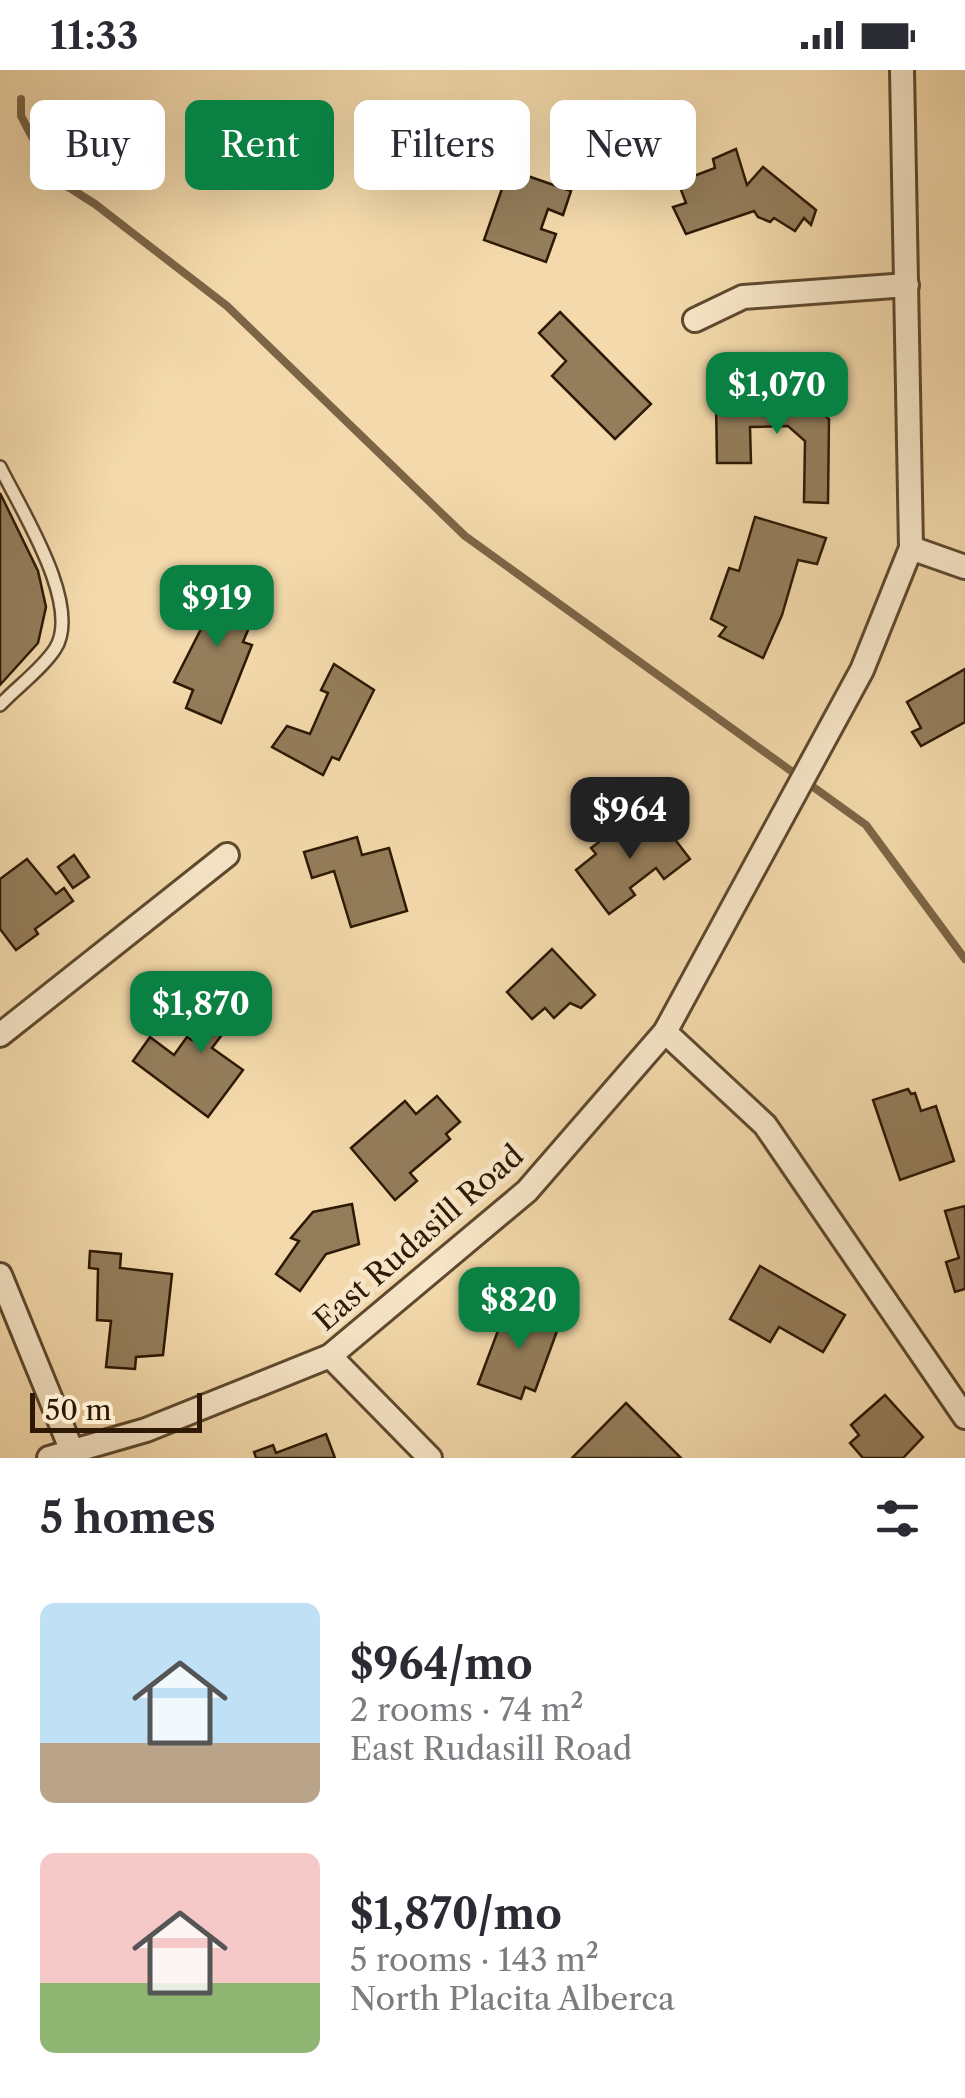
<!DOCTYPE html>
<html lang="en">
<head>
<meta charset="utf-8">
<style>
  :root { --surface:#fff; --page:#f2f2f3; --text:#2b2b33; --muted:#7c7c81; --accent:#0b8043 }
  body { margin:0; font-family:"Libre Caslon Text",serif; background:var(--page); color:var(--text); height:100vh; display:flex; flex-direction:column; font-size:38px; white-space:nowrap }
  * { box-sizing:border-box; margin:0 }
  p { font-size:32px; color:var(--muted) }
  .icon { flex:none; width:55px; height:55px; fill:none; stroke:currentColor; stroke-width:2; stroke-linecap:round; stroke-linejoin:round }
  .map { position:relative; height:1388px; overflow:hidden }
  .panel { display:flex; flex-direction:column; background:var(--surface); flex:1 }
  .panel>* { flex:none }
  .hud { position:absolute; left:30px; top:30px; width:905px; height:90px; display:flex; gap:20px }
  .scale { position:absolute; left:30px; bottom:25px; width:172px; box-sizing:border-box; padding-left:10px; border:5px solid #2d1904; border-top:0; font-size:28px; line-height:35px; white-space:nowrap; color:#2d1904; -webkit-text-stroke:8px #f7e6c8; paint-order:stroke }
  .price { position:absolute; translate:-50% -85px; padding:0 22px; border-radius:20px; background:var(--accent); color:#fff; font-size:32px; line-height:65px; filter:drop-shadow(0 2px 5px #0008) }
  .price::after { content:''; position:absolute; left:50%; top:60px; width:30px; height:22px; margin-left:-15px; background:inherit; clip-path:polygon(0 0,100% 0,50% 100%) }
  .price.on { background:#222; color:#fff }
  ul { padding:0; list-style:none }
  li { display:flex; align-items:center; gap:30px; height:250px; padding:0 40px }
  li span { display:grid; place-items:center; flex:none; width:280px; height:200px; border-radius:15px; color:#555 }
  li>.icon { margin-inline-start:auto }
  span .icon { width:120px; height:120px; fill:#fffc; stroke-width:1 }
  li b { font-size:42px }
  h2 { display:flex; justify-content:space-between; align-items:center; height:120px; padding:0 40px; font-size:42px }
  .tag { padding:0 35px; border-radius:15px; background:var(--surface); box-shadow:0 10px 40px #0002; font-size:35px; line-height:90px }
  .tag.on { background:var(--accent); color:#fff }
  .status { display:flex; justify-content:space-between; align-items:center; height:70px; padding:0 50px; background:var(--surface); direction:ltr }
  .status svg { height:28px; fill:currentColor }
  .map>svg:first-child { display:block }
  .lines { fill:none; stroke-linecap:round; stroke-linejoin:round }
  .stream { stroke:#7c6546; stroke-width:8 }
  .building { fill:#947d5b; stroke:#2d1904; stroke-width:2.5 }
  .service-casing { stroke:#5e492e; stroke-width:16 }
  .minor-casing { stroke:#5e492e; stroke-width:28 }
  .service { stroke:#f7e6c8; stroke-width:11 }
  .minor { stroke:#f7e6c8; stroke-width:22 }
  .labels { text-anchor:middle; stroke-width:10; stroke-linejoin:round; paint-order:stroke }
  .street-label { font-size:30px; fill:#2d1904; stroke:#f7e6c8 }
</style>
</head>
<body>
<div class="status"><b>11:33</b><svg viewBox="0 0 49 12"><path d="M0 12V9h3v3zM5 12V6h3v6zM10 12V3h3v9zM15 12V0h3v12zM26 1h20v11H26zM47 4h2v5h-2z"/></svg></div>
<div class="map">
<svg width="965" height="1388" viewBox="0 0 965 1388">
  <rect width="100%" height="100%" fill="#f3d9ab"/>
  <filter id="stains"><feTurbulence type="fractalNoise" baseFrequency=".002" numOctaves="4"/><feColorMatrix values="0 0 0 0 .2 0 0 0 0 .09 0 0 0 0 .02 0 0 0 .5 -.17"/></filter>
  <radialGradient id="worn" r=".72"><stop offset=".6" stop-color="#630" stop-opacity="0"/><stop offset="1" stop-color="#630" stop-opacity=".3"/></radialGradient>
  <g class="lines">
    <path class="stream" d="M21,29v17l33,62 41,26 132,102 238,230 401,289 99,134"/>
  </g>
  <g class="building">
    <path d="M736,79l11,36 16,-18 53,43 -5,15 -7,-7 -9,13 -21,-13 -4,4 -12,-5 -4,-6 -68,23 -13,-27 13,-4 -8,-21 37,-14 -2,-9z"/>
    <path d="M522,104l49,17 -8,24 -15,-6 -7,20 15,5 -10,28 -62,-22 20,-57 13,5z"/>
    <path d="M560,242l91,92 -36,35 -63,-63 14,-15 -27,-28z"/>
    <path d="M806,330l23,19 -1,84 -24,-1 1,-61 -17,-15 -38,1 1,36h-34l-1,-61z"/>
    <path d="M0,423l38,78 8,36 -8,36 -38,42z"/>
    <path d="M755,447l71,21 -9,26 -19,-4 -16,55 -19,43 -44,-22 7,-9 -15,-8 18,-51 10,3z"/>
    <path d="M202,511l57,23 -16,38 9,3 -31,78 -35,-15 7,-18 -19,-8 30,-59 -16,-7z"/>
    <path d="M334,594l40,26 -35,70 -7,-3 -9,18 -51,-28 15,-21 23,8 18,-41 -7,-3z"/>
    <path d="M965,599v53l-44,24 -9,-14 9,-4 -14,-26z"/>
    <path d="M630,749l11,15 19,-14 30,39 -26,20 -8,-11 -26,20 5,7 -26,19 -33,-44 20,-16 -5,-6z"/>
    <path d="M357,767l5,18 27,-7 18,63 -56,16 -17,-56 -22,7 -8,-26z"/>
    <path d="M74,785l15,22 -16,11 -15,-21z"/>
    <path d="M27,789l29,35 8,-6 9,13 -38,28 3,5 -22,16 -16,-21v-50z"/>
    <path d="M552,879l43,46 -14,13 -11,-5 -16,15 -9,-10 -13,11 -25,-27z"/>
    <path d="M235,913l24,17 -24,33 -8,-5 -15,20 31,22 -35,47 -75,-56 17,-24 24,18 13,-18 5,3z"/>
    <path d="M908,1019l3,5 4,-1 6,18 15,-5 18,55 -54,19 -27,-80z"/>
    <path d="M437,1026l23,26 -14,12 4,5 -40,34 7,8 -22,19 -44,-52 54,-47 11,13z"/>
    <path d="M352,1134l7,40 -33,10 -26,37 -24,-17 23,-33 -8,-3 22,-26z"/>
    <path d="M965,1136v83l-10,3 -9,-30 13,-4 -14,-47z"/>
    <path d="M90,1181l31,3 -1,14 52,6 -9,81 -27,2 -1,12 -29,-2 5,-46 -14,-1 1,-51 -9,-1z"/>
    <path d="M760,1196l85,49 -22,37 -44,-25 -9,15 -40,-23z"/>
    <path d="M508,1234l52,19 -25,68 -10,-4 -4,12 -43,-15z"/>
    <path d="M885,1325l38,42 -20,21h-40l-13,-15 9,-8 -8,-10z"/>
    <path d="M626,1333l55,55h-109z"/>
    <path d="M326,1364l9,24h-79l-2,-6 19,-7 3,8z"/>
  </g>
  <g class="lines">
    <g class="service-casing">
      <path id="service" d="M0,397c20,41 83,139 55,182 -13,20 -38,38 -55,56"/>
    </g>
    <g class="minor-casing">
      <g id="minor">
        <path d="M695,250l48,-23 164,-12"/>
        <path d="M911,478l54,19"/>
        <path d="M665,962l100,93 200,292"/>
        <path d="M0,965l227,-180"/>
        <path d="M0,1205l72,176"/>
        <path d="M330,1286l100,102"/>
        <path d="M49,1388l97,-28 184,-74 197,-165 138,-159 197,-362 49,-122 -9,-478"/>
      </g>
    </g>
    <use href="#service" class="service"/>
    <use href="#minor" class="minor"/>
  </g>
  <g class="labels">
    <g class="street-label">
      <text transform="translate(419 1168) rotate(-41)" y="10">East Rudasill Road</text>
    </g>
  </g>
  <rect width="100%" height="100%" filter="url(#stains)"/>
  <rect width="100%" height="100%" fill="url(#worn)"/>
</svg>
<div class="scale">50 m</div>
<b class="price" style="left:777px;top:367px">$1,070</b>
<b class="price" style="left:217px;top:580px">$919</b>
<b class="price on" style="left:630px;top:792px">$964</b>
<b class="price" style="left:201px;top:986px">$1,870</b>
<b class="price" style="left:519px;top:1282px">$820</b>
<div class="hud">
<a class="tag">Buy</a>
<a class="tag on">Rent</a>
<a class="tag">Filters</a>
<a class="tag">New</a>
</div>
</div>
<section class="panel">
<h2>5 homes<svg class="icon" aria-label="filters" viewBox="0 0 24 24"><path d="M4 7h16M4 17h16"/><circle cx="9" cy="7" r="2"/><circle cx="15" cy="17" r="2"/></svg></h2>
<ul>
<li><span style="background:linear-gradient(#bfe0f5 70%,#b9a48a 0)"><svg class="icon" aria-label="home" viewBox="0 0 24 24"><path d="M3 11l9-7 9 7M6 9v11h12V9"/></svg></span><div><b>$964/mo</b><p>2 rooms · 74 m²</p><p>East Rudasill Road</p></div></li>
<li><span style="background:linear-gradient(#f6c9c9 65%,#8fb573 0)"><svg class="icon" aria-label="home" viewBox="0 0 24 24"><path d="M3 11l9-7 9 7M6 9v11h12V9"/></svg></span><div><b>$1,870/mo</b><p>5 rooms · 143 m²</p><p>North Placita Alberca</p></div></li>
</ul>
</section>
</body>
</html>
